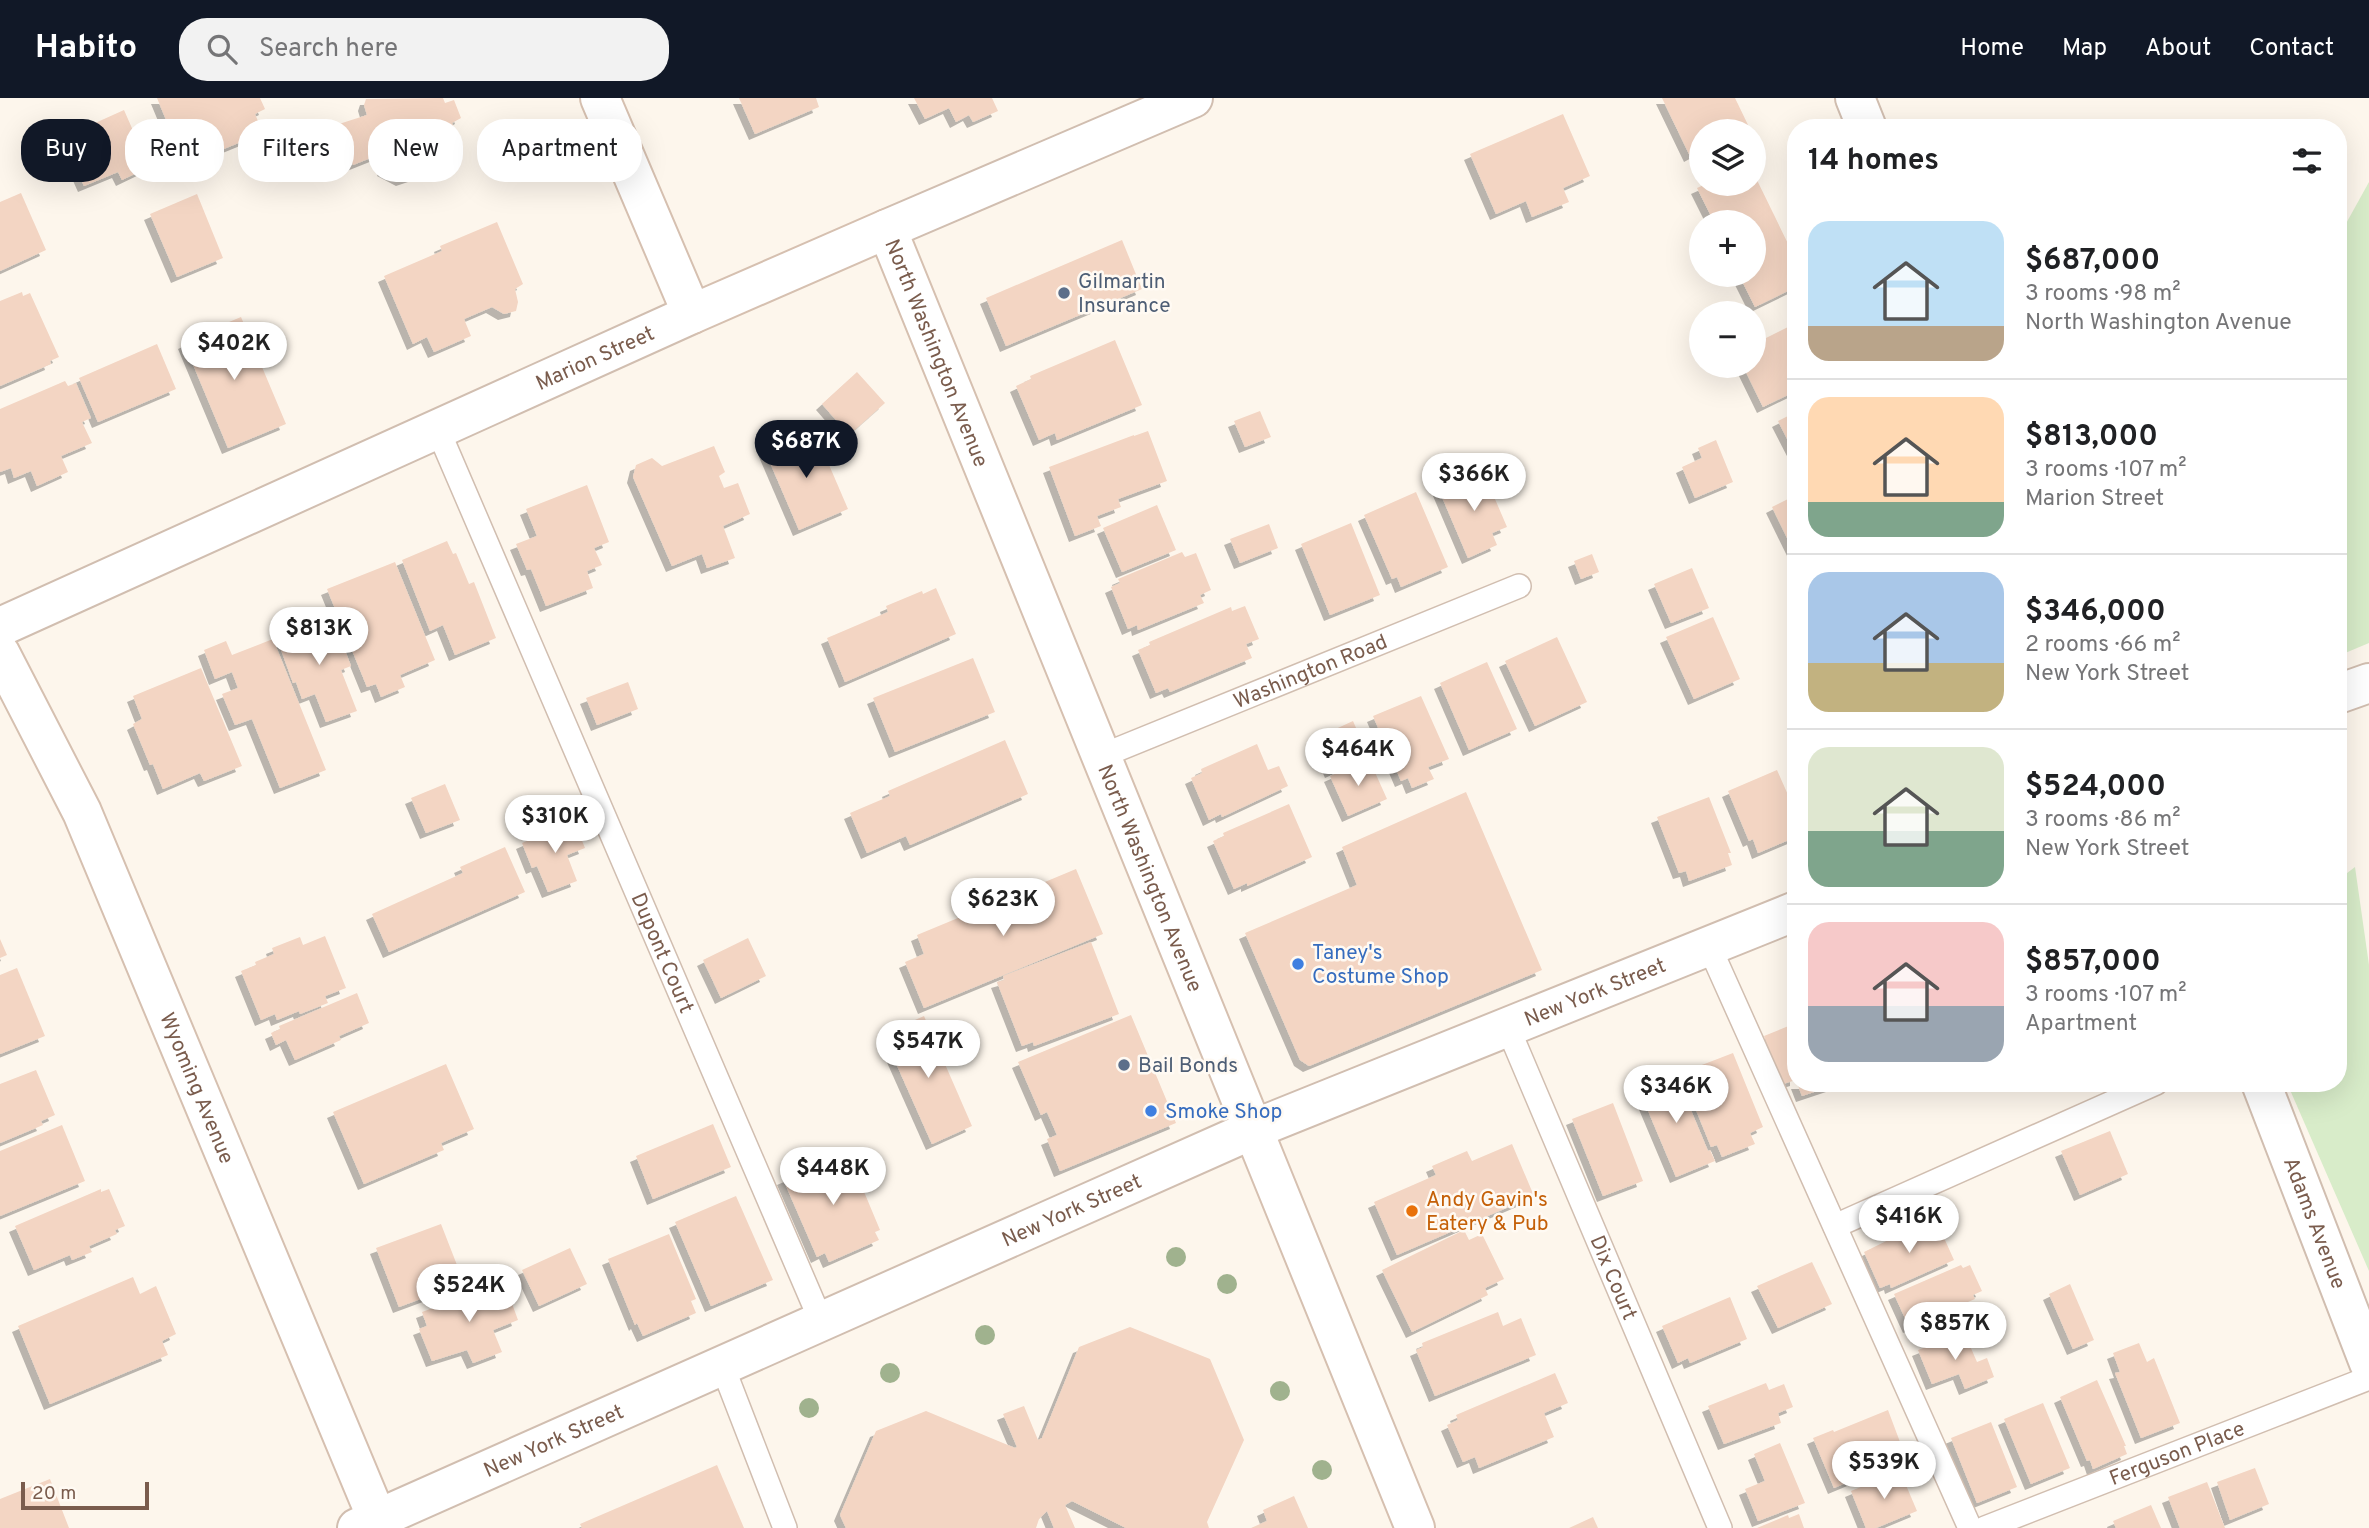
<!DOCTYPE html>
<html lang="en">
<head>
<meta charset="utf-8">
<style>
  :root { --surface:#fff; --page:#f2f2f2; --text:#202124; --muted:#757577; --line:#e0e0e0; --accent:#111827 }
  body { margin:0; font-family:Overpass,sans-serif; background:var(--page); color:var(--text); height:100vh; display:flex; flex-direction:column; font-size:26px; white-space:nowrap }
  * { box-sizing:border-box; margin:0 }
  p { font-size:23px; color:var(--muted) }
  .icon { flex:none; width:38px; height:38px; fill:none; stroke:currentColor; stroke-width:2; stroke-linecap:round; stroke-linejoin:round }
  .map { position:relative; flex:1; overflow:hidden }
  .drawer { position:absolute; left:1787px; top:21px; width:560px; height:973px; display:flex; flex-direction:column; background:var(--surface); border-radius:28px; box-shadow:0 7px 28px #0002 }
  .drawer>* { flex:none }
  .guide { position:absolute; left:21px; top:21px; width:665px; height:63px; display:flex; gap:14px }
  .controls { position:absolute; left:1689px; top:21px; display:grid; gap:14px }
  .controls a { display:grid; place-items:center; width:77px; height:77px; border-radius:50%; background:var(--surface); box-shadow:0 7px 28px #0002; font-size:35px }
  .scale { position:absolute; left:21px; bottom:18px; width:128px; box-sizing:border-box; padding-left:7px; border:4px solid #7a5c4d; border-top:0; font-size:19px; line-height:24px; white-space:nowrap; color:#7a5c4d; -webkit-text-stroke:5px #fffaf3; paint-order:stroke }
  .price { position:absolute; translate:-50% -60px; padding:0 16px; border-radius:24px; background:#fff; color:#222; font-size:23px; line-height:46px; filter:drop-shadow(0 2px 4px #0008) }
  .price::after { content:''; position:absolute; left:50%; top:42px; width:21px; height:16px; margin-left:-10px; background:inherit; clip-path:polygon(0 0,100% 0,50% 100%) }
  .price.active { background:var(--accent); color:#fff }
  ul { padding:0; list-style:none }
  li { display:flex; align-items:center; gap:21px; height:175px; padding:0 21px }
  li+li { border-top:2px solid var(--line) }
  li span { display:grid; place-items:center; flex:none; width:196px; height:140px; border-radius:21px; color:#555 }
  li>.icon { margin-inline-start:auto }
  span .icon { width:84px; height:84px; fill:#fffc; stroke-width:1 }
  li b { font-size:30px }
  h2 { display:flex; justify-content:space-between; align-items:center; height:84px; padding:0 21px; font-size:30px }
  .tag { padding:0 24px; border-radius:28px; background:var(--surface); box-shadow:0 7px 28px #0002; font-size:24px; line-height:63px }
  .tag.active { background:var(--accent); color:#fff }
  header { display:flex; align-items:center; gap:42px; box-sizing:border-box; height:98px; padding:0 35px; background:var(--accent); color:#fff }
  header strong { font-size:33px }
  nav { display:flex; gap:38px; margin-inline-start:auto; font-size:24px }
  .search { width:490px; height:63px; background:var(--page); display:flex; align-items:center; gap:18px; box-sizing:border-box; padding:0 24px; border-radius:28px; color:var(--muted); font-size:26px }
  .map>svg:first-child { display:block }
  .green { fill:#d8ecc9 }
  .building { fill:#f3d5c3; filter:url(#shadow) }
  .lines { fill:none; stroke-linecap:round; stroke-linejoin:round }
  .lane-casing { stroke:#d1beb0; stroke-width:26 }
  .street-casing { stroke:#d1beb0; stroke-width:42 }
  .secondary-casing { stroke:#d6c0b0; stroke-width:42 }
  .lane { stroke:#fff; stroke-width:23 }
  .street { stroke:#fff; stroke-width:38 }
  .secondary { stroke:#fff; stroke-width:38 }
  .tree { fill:#a0b28e }
  .service-dot { fill:#5c6f8a; stroke:#fffaf3; stroke-width:2.5 }
  .shop-dot { fill:#3f7fe0; stroke:#fffaf3; stroke-width:2.5 }
  .food-dot { fill:#e8710a; stroke:#fffaf3; stroke-width:2.5 }
  .labels { text-anchor:middle; stroke-width:5; stroke-linejoin:round; paint-order:stroke }
  .service-label { font-size:21px; fill:#4e5e75; stroke:#fffaf3; text-anchor:start }
  .street-label { font-size:21px; fill:#7a5c4d; stroke:#fffaf3 }
  .shop-label { font-size:21px; fill:#366cbe; stroke:#fffaf3; text-anchor:start }
  .food-label { font-size:21px; fill:#c56008; stroke:#fffaf3; text-anchor:start }
</style>
</head>
<body>
<header>
<strong>Habito</strong>
<div class="search"><svg class="icon" aria-label="search" viewBox="0 0 24 24"><circle cx="10" cy="10" r="6"/><path d="M15 15l6 6"/></svg>Search here</div>
<nav><a>Home</a><a>Map</a><a>About</a><a>Contact</a></nav>
</header>
<div class="map">
<svg width="2369" height="1430" viewBox="0 0 2369 1430">
  <defs>
    <filter id="shadow"><feDropShadow dx="-6" dy="6" stdDeviation="0" flood-color="#0004"/></filter>
  </defs>
  <rect width="100%" height="100%" fill="#fdf6ec"/>
  <g class="green">
    <path d="M2369,84v461l-31,13v-418z"/>
    <path d="M2355,769l14,98v306l-82,-188h51v-203z"/>
  </g>
  <g class="building">
    <path d="M157,0h103l5,11 -10,5 8,19 -54,22v-2l-25,10z"/>
    <path d="M443,0l2,5 9,-3 7,18 -9,5 11,28 -10,12 -51,17 -19,-10 4,-8 -4,-9 -30,12 -14,-41 28,-9 -3,-10 2,-6z"/>
    <path d="M739,0h77l3,9 -64,27z"/>
    <path d="M914,0h78l6,13 -25,11 -4,-7 -13,7 -7,-14 -24,11z"/>
    <path d="M1662,0h73l14,29 -9,4h-39v19l-11,6z"/>
    <path d="M124,12l25,57 -27,13 -4,-8 -34,14 -20,-45 10,-5 -1,-3z"/>
    <path d="M1563,16l27,62 -27,12 6,14 -37,15 -6,-16 -30,13 -26,-60z"/>
    <path d="M1754,76l42,86v27l-41,20 -16,-32h15v-53h-40l-17,-34 9,-4h48z"/>
    <path d="M21,95l25,57 -46,21v-69z"/>
    <path d="M197,96l26,64 -46,19 -27,-63z"/>
    <path d="M497,124l26,62 -8,5 3,13 -2,9 -12,3 -12,-7 -28,12 7,17 -37,16 -7,-15 -14,7 -29,-68 58,-25 -2,-5z"/>
    <path d="M1122,142l20,49 -136,57 -20,-48z"/>
    <path d="M22,194l1,4 7,-3 29,64 -9,4 1,3 -51,22v-85z"/>
    <path d="M241,219l45,107 -58,24 -44,-105 11,-5 -3,-6 23,-10 2,5z"/>
    <path d="M1796,225v68l-33,16 -20,-41h11v-22z"/>
    <path d="M1115,242l27,65 -85,35 -2,-7 -16,7 -23,-54 15,-7 -1,-3z"/>
    <path d="M157,246l19,45 -78,33 -19,-44z"/>
    <path d="M857,274l28,31 -36,32 -27,-31z"/>
    <path d="M65,283l3,5 8,-3 15,35 -9,4 10,21 -31,13 7,16 -31,14 -6,-15 -17,7 -3,-10 -11,4v-63z"/>
    <path d="M1260,313l11,26 -26,10 -11,-26z"/>
    <path d="M1796,314v44l-18,-35z"/>
    <path d="M814,332l34,79 -49,21 -34,-79z"/>
    <path d="M1148,333l19,50 -49,18 3,8 -24,9 4,10 -26,10 -26,-69 85,-32v1z"/>
    <path d="M1716,342l17,42 -38,16 -13,-31 20,-9 -4,-10z"/>
    <path d="M714,348l11,26 -6,4 5,12 14,-5 12,31 -27,12 12,32 -28,10 -5,-14 -30,12 -39,-89 3,-12 16,-7 10,8z"/>
    <path d="M1483,373l24,56 -15,6 5,12 -29,13 -29,-68z"/>
    <path d="M587,387l22,57 -15,6 8,17 -15,6 6,17 -47,18 -15,-37 -4,1 -11,-26 21,-8 -11,-27z"/>
    <path d="M1416,394l32,75 -47,20 -4,-10 -5,2 -28,-64z"/>
    <path d="M1796,397v61l-24,-49z"/>
    <path d="M1157,407l19,45 -54,22 -19,-44z"/>
    <path d="M1351,425l29,72 -50,20 -29,-71z"/>
    <path d="M1269,426l9,24 -38,15 -10,-24z"/>
    <path d="M447,443l6,13 3,-1 13,31 5,-2 22,56 -41,17 -12,-30 -13,6 -28,-71z"/>
    <path d="M1182,454l3,5 11,-4 15,37 -11,5 4,8 -66,27 -1,-5 -9,4 -17,-42 9,-4 -2,-4z"/>
    <path d="M1592,456l7,18 -18,7 -7,-18z"/>
    <path d="M395,464l40,98 -35,15 5,12 -24,10 -5,-13 -9,3 -40,-98z"/>
    <path d="M1692,470l17,40 -38,15 -17,-39z"/>
    <path d="M936,490l20,46 -111,48 -18,-44 61,-26 -2,-6 36,-15 1,3z"/>
    <path d="M1245,508l14,33 -13,5 6,14 -82,34 -2,-4 -12,5 -18,-43 12,-5 -1,-3 82,-35 1,4z"/>
    <path d="M1713,519l27,62 -46,20 -28,-62z"/>
    <path d="M333,521l18,47 -10,4 16,41 -31,11 -11,-28 -13,5 -6,-17 -3,1 -17,-47 18,-7 2,4z"/>
    <path d="M1557,539l30,65 -52,24 -30,-65z"/>
    <path d="M273,541l53,131 -46,18 -28,-69 -17,6 -13,-31 16,-6 -6,-16 -17,7 -11,-29 22,-9 6,14z"/>
    <path d="M973,560l22,54 -100,40 -22,-54z"/>
    <path d="M1487,564l30,67 -48,21 -29,-67z"/>
    <path d="M201,570l41,98 -38,15 -4,-8 -37,16 -10,-25 -3,1 -17,-41 9,-5 -9,-23z"/>
    <path d="M628,584l10,27 -41,16 -11,-27z"/>
    <path d="M1421,598l28,63 -21,8 6,12 -22,9 -4,-10 -7,3 -28,-65z"/>
    <path d="M1353,623l15,34 -37,17 -15,-34z"/>
    <path d="M1005,642l23,54 -118,51 -4,-9 -39,17 -17,-40 40,-17 -2,-5z"/>
    <path d="M1257,646l11,26 11,-4 9,20 -66,31 -1,-3 -12,6 -18,-42 11,-5 -1,-4z"/>
    <path d="M1369,661l18,40 -39,17 -18,-40z"/>
    <path d="M1777,672l19,43v24l-38,16 -5,-14 -4,2 -21,-50z"/>
    <path d="M445,686l15,36 -34,13 -15,-35z"/>
    <path d="M1466,694l76,178 -233,96 -9,-6 -55,-127 112,-48 -15,-38z"/>
    <path d="M1709,699l22,56h-3l4,12 -43,16 -3,-10 -7,2 -22,-56z"/>
    <path d="M1289,706l23,53 -65,29v-3l-13,6 -21,-48 11,-5 -1,-3z"/>
    <path d="M574,723l11,27 -18,7 10,26 -29,11 -11,-26 -5,2 -10,-25z"/>
    <path d="M505,749l20,45 -136,60 -17,-38 91,-41 -3,-6z"/>
    <path d="M1076,771l27,65 -179,74 -19,-46 19,-8 -7,-19z"/>
    <path d="M325,838l21,52 -21,8 3,7 -28,11 -1,-3 -22,9 -2,-6 -14,6 -20,-49 15,-6 -1,-3 19,-8 -2,-6 28,-11 3,8z"/>
    <path d="M748,840l18,38 -45,22 -18,-38z"/>
    <path d="M0,841l7,16 -7,3z"/>
    <path d="M1091,844l28,72 -85,32 -1,-4 -11,4 -25,-64 7,-2 -1,-4z"/>
    <path d="M17,870l28,68 -45,18v-79z"/>
    <path d="M357,895l12,30 -30,13 2,4 -46,20 -9,-20 -10,5 -5,-12 9,-4 -1,-3z"/>
    <path d="M1131,917l45,108 -116,48 -13,-32 10,-4 -10,-23 -6,3 -23,-53z"/>
    <path d="M924,918l48,110 -40,18 -49,-110z"/>
    <path d="M1796,925v57l-13,4 -19,-48z"/>
    <path d="M1733,955l30,74 -13,6 5,11 -33,13 -5,-12 -6,2 -30,-74z"/>
    <path d="M446,966l28,65 -33,14 3,7 -80,34 -31,-72z"/>
    <path d="M36,972l19,45 -14,6 2,4 -43,18v-59z"/>
    <path d="M1675,974l33,79 2,-1 5,11 -39,16 -38,-90z"/>
    <path d="M1797,985h41v1l-36,12z"/>
    <path d="M1613,1005l30,78 -40,15 -31,-77z"/>
    <path d="M713,1026l18,43 -78,32 -17,-43z"/>
    <path d="M62,1027l23,56 -85,35v-65z"/>
    <path d="M2110,1033l18,43 -48,21 -19,-44z"/>
    <path d="M1512,1046l22,52 -137,59 -23,-53 62,-27 -4,-9 35,-15 5,10z"/>
    <path d="M847,1053l33,79 -5,2 4,8 -50,22 -4,-9 -8,4 -34,-78z"/>
    <path d="M101,1091v3l8,-3 16,37 -10,4 2,4 -28,12 3,6 -20,8 -2,-5 -36,15 -19,-44z"/>
    <path d="M736,1098l37,84 -62,26 -36,-84z"/>
    <path d="M1936,1122l18,40 -63,28 -1,-4 -10,4 -16,-36 63,-31 1,2z"/>
    <path d="M441,1126l23,59 -65,24 -23,-59z"/>
    <path d="M1464,1132l5,10 13,-6 22,45 -19,9 3,7 -76,37 -30,-62z"/>
    <path d="M669,1136l27,65 -5,2 5,12 -53,23 -6,-13 -2,2 -27,-66z"/>
    <path d="M570,1150l17,36 -48,22 -17,-36z"/>
    <path d="M1812,1164l20,42 -54,24 -21,-42z"/>
    <path d="M1961,1167l2,3 7,-3 12,26 -9,4 2,4 -66,28 -15,-33z"/>
    <path d="M133,1179l7,17 16,-8 20,48 -14,7 6,14 -118,49 -32,-78z"/>
    <path d="M504,1184l14,38 -25,10 9,22 -29,11 -6,-13 -35,11 -13,-32 8,-3 -5,-14z"/>
    <path d="M2070,1186l24,56 -21,9 -24,-55z"/>
    <path d="M1730,1199l17,42 -57,24 -2,-5 -10,5 -16,-37z"/>
    <path d="M1498,1214l5,14 18,-8 15,37 -101,41 -19,-46 7,-3 -1,-4z"/>
    <path d="M1130,1229l80,32 34,81 -37,82 2,6h-83l-54,-27 -7,4 10,23h-21l-7,-17 -8,8 -3,9h-190l-6,-13 36,-84 50,-20 89,37 2,-1 -14,-33 21,-8 14,34 4,-2 37,-91z"/>
    <path d="M1964,1234l13,30 10,-4 7,19 -29,12 -6,-15 -27,10 -14,-34z"/>
    <path d="M2139,1245l8,19 7,-4 26,65 -39,15 -26,-65 5,-1 -7,-19z"/>
    <path d="M1555,1275l13,30 -24,10 10,24 -75,31 -4,-11 -12,5 -16,-37 11,-5 -2,-5z"/>
    <path d="M2097,1282l29,66h-2l3,8 -34,15 -3,-9 -3,1 -27,-64z"/>
    <path d="M1766,1285l3,7 15,-6 9,23 -15,6 3,10 -57,21 -16,-38z"/>
    <path d="M2043,1305l27,65 -39,16 -27,-65z"/>
    <path d="M1888,1312l18,48 -72,30 -21,-50 20,-8 1,2z"/>
    <path d="M1991,1324l26,65 -40,16 -26,-65z"/>
    <path d="M1780,1345l25,60 -47,18 -13,-32 20,-8 -11,-27z"/>
    <path d="M717,1367l27,63h-162l-2,-4z"/>
    <path d="M2255,1370l14,36 -39,16 -13,-38z"/>
    <path d="M1900,1373l17,40 -41,17h-10l-15,-37z"/>
    <path d="M50,1381l19,49h-69v-29z"/>
    <path d="M2207,1384l18,46h-45l-12,-31z"/>
    <path d="M1294,1398l14,32h-57l16,-7 -4,-11z"/>
    <path d="M2151,1407l10,23h-45l-3,-7z"/>
    <path d="M1799,1416l5,14h-47l31,-13 1,3z"/>
    <path d="M1593,1419l5,11h-29z"/>
  </g>
  <g class="lines">
    <g class="lane-casing">
      <g id="lane">
        <path id="s1" d="M438,332l383,891"/>
        <path id="s2" d="M1099,659l420,-171"/>
        <path d="M1709,848l261,582"/>
        <path id="s3" d="M1508,930l212,500"/>
        <path d="M1835,1128l321,-143"/>
        <path d="M722,1267l63,163"/>
        <path id="s4" d="M1985,1430l384,-150"/>
      </g>
    </g>
    <g class="street-casing">
      <g id="street">
        <path d="M1855,0l12,30"/>
        <path d="M887,131l306,-131"/>
        <path id="s5" d="M0,529l692,-313"/>
        <path d="M2338,596l31,-11"/>
        <path id="s6" d="M2261,985l108,280"/>
        <path id="s7" d="M357,1430l897,-399 542,-218"/>
      </g>
    </g>
    <g class="secondary-casing">
      <g id="secondary">
        <path id="s8" d="M600,0l92,216 195,-85c174,434 353,866 528,1299"/>
        <path id="s9" d="M0,555l82,159 299,716"/>
      </g>
    </g>
    <use href="#lane" class="lane"/>
    <use href="#street" class="street"/>
    <use href="#secondary" class="secondary"/>
  </g>
  <g class="tree">
    <circle cx="1176" cy="1159" r="10"/>
    <circle cx="1227" cy="1186" r="10"/>
    <circle cx="985" cy="1237" r="10"/>
    <circle cx="890" cy="1275" r="10"/>
    <circle cx="1280" cy="1293" r="10"/>
    <circle cx="809" cy="1310" r="10"/>
    <circle cx="1322" cy="1372" r="10"/>
  </g>
  <g class="service-dot">
    <circle cx="1064" cy="195" r="7"/>
    <circle cx="1124" cy="967" r="7"/>
  </g>
  <g class="shop-dot">
    <circle cx="1298" cy="866" r="7"/>
    <circle cx="1151" cy="1013" r="7"/>
  </g>
  <circle class="food-dot" cx="1412" cy="1113" r="7"/>
  <g class="labels">
    <g class="service-label">
      <text x="1078" y="190">Gilmartin<tspan x="1078" dy="24">Insurance</tspan></text>
      <text x="1138" y="974">Bail Bonds</text>
    </g>
    <g class="street-label">
      <text dy="7" stroke="none"><textPath href="#s8" startOffset="581">North Washington Avenue</textPath></text>
      <text dy="7" stroke="none"><textPath href="#s5" startOffset="653">Marion Street</textPath></text>
      <text dy="7" stroke="none"><textPath href="#s2" startOffset="228">Washington Road</textPath></text>
      <text dy="7" stroke="none"><textPath href="#s8" startOffset="1148">North Washington Avenue</textPath></text>
      <text dy="7" stroke="none"><textPath href="#s1" startOffset="569">Dupont Court</textPath></text>
      <text dy="7" stroke="none"><textPath href="#s7" startOffset="1349">New York Street</textPath></text>
      <text dy="7" stroke="none"><textPath href="#s9" startOffset="478">Wyoming Avenue</textPath></text>
      <text dy="7" stroke="none"><textPath href="#s7" startOffset="782">New York Street</textPath></text>
      <text dy="7" stroke="none"><textPath href="#s6" startOffset="150">Adams Avenue</textPath></text>
      <text dy="7" stroke="none"><textPath href="#s3" startOffset="271">Dix Court</textPath></text>
      <text dy="7" stroke="none"><textPath href="#s7" startOffset="215">New York Street</textPath></text>
      <text dy="7" stroke="none"><textPath href="#s4" startOffset="206">Ferguson Place</textPath></text>
    </g>
    <g class="shop-label">
      <text x="1312" y="861">Taney's<tspan x="1312" dy="24">Costume Shop</tspan></text>
      <text x="1165" y="1020">Smoke Shop</text>
    </g>
    <g class="food-label">
      <text x="1426" y="1108">Andy Gavin's<tspan x="1426" dy="24">Eatery &amp; Pub</tspan></text>
    </g>
  </g>
</svg>
<div class="controls">
<a><svg class="icon" aria-label="layers" viewBox="0 0 24 24"><path d="M12 4l9 5-9 5-9-5zM3 14l9 5 9-5"/></svg></a>
<a>+</a>
<a>−</a>
</div>
<div class="scale">20 m</div>
<b class="price" style="left:234px;top:284px">$402K</b>
<b class="price active" style="left:806px;top:382px">$687K</b>
<b class="price" style="left:1474px;top:415px">$366K</b>
<b class="price" style="left:319px;top:569px">$813K</b>
<b class="price" style="left:1358px;top:690px">$464K</b>
<b class="price" style="left:555px;top:757px">$310K</b>
<b class="price" style="left:1003px;top:840px">$623K</b>
<b class="price" style="left:928px;top:982px">$547K</b>
<b class="price" style="left:1676px;top:1027px">$346K</b>
<b class="price" style="left:833px;top:1109px">$448K</b>
<b class="price" style="left:1909px;top:1157px">$416K</b>
<b class="price" style="left:469px;top:1226px">$524K</b>
<b class="price" style="left:1955px;top:1264px">$857K</b>
<b class="price" style="left:1884px;top:1403px">$539K</b>
<div class="guide">
<a class="tag active">Buy</a>
<a class="tag">Rent</a>
<a class="tag">Filters</a>
<a class="tag">New</a>
<a class="tag">Apartment</a>
</div>
<section class="drawer">
<h2>14 homes<svg class="icon" aria-label="filters" viewBox="0 0 24 24"><path d="M4 7h16M4 17h16"/><circle cx="9" cy="7" r="2"/><circle cx="15" cy="17" r="2"/></svg></h2>
<ul>
<li><span style="background:linear-gradient(#bfe0f5 75%,#b9a48a 0)"><svg class="icon" aria-label="home" viewBox="0 0 24 24"><path d="M3 11l9-7 9 7M6 9v11h12V9"/></svg></span><div><b>$687,000</b><p>3 rooms · 98 m²</p><p>North Washington Avenue</p></div></li>
<li><span style="background:linear-gradient(#ffd9b3 75%,#7fa58c 0)"><svg class="icon" aria-label="home" viewBox="0 0 24 24"><path d="M3 11l9-7 9 7M6 9v11h12V9"/></svg></span><div><b>$813,000</b><p>3 rooms · 107 m²</p><p>Marion Street</p></div></li>
<li><span style="background:linear-gradient(#a9c7e8 65%,#c2b280 0)"><svg class="icon" aria-label="home" viewBox="0 0 24 24"><path d="M3 11l9-7 9 7M6 9v11h12V9"/></svg></span><div><b>$346,000</b><p>2 rooms · 66 m²</p><p>New York Street</p></div></li>
<li><span style="background:linear-gradient(#dfe7d0 60%,#7fa58c 0)"><svg class="icon" aria-label="home" viewBox="0 0 24 24"><path d="M3 11l9-7 9 7M6 9v11h12V9"/></svg></span><div><b>$524,000</b><p>3 rooms · 86 m²</p><p>New York Street</p></div></li>
<li><span style="background:linear-gradient(#f6c9c9 60%,#9aa5b1 0)"><svg class="icon" aria-label="home" viewBox="0 0 24 24"><path d="M3 11l9-7 9 7M6 9v11h12V9"/></svg></span><div><b>$857,000</b><p>3 rooms · 107 m²</p><p>Apartment</p></div></li>
</ul>
</section>
</div>
</body>
</html>
